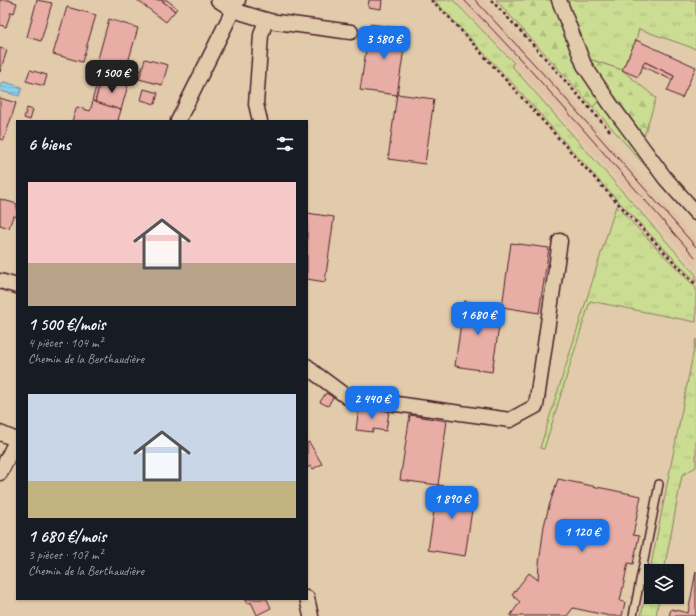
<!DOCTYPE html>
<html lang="fr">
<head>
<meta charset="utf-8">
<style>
  :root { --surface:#171b24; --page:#20242c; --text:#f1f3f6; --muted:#9ea1a6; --accent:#1a73e8 }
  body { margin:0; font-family:Caveat,sans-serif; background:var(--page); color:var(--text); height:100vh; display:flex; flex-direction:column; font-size:15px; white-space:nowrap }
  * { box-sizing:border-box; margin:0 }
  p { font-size:13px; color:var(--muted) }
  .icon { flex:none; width:22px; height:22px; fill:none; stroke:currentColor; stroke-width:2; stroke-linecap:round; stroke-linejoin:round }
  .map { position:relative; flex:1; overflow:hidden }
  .panel { position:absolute; left:16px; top:120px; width:292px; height:480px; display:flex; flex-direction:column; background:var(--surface); border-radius:0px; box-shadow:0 1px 3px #0004 }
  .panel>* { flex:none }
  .controls { position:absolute; left:644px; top:564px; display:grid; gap:8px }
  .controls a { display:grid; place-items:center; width:40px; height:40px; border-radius:0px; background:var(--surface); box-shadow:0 1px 3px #0004; font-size:20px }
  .price { position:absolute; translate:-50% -34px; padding:0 9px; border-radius:8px; background:var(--accent); color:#fff; font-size:13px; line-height:26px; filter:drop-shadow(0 1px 2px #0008) }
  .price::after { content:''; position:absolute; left:50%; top:24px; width:12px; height:9px; margin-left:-6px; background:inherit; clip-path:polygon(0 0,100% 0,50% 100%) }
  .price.active { background:#222; color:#fff }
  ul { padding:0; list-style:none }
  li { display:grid; align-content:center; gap:8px; height:212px; padding:0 12px }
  li span { display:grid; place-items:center; height:124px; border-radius:0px; color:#555 }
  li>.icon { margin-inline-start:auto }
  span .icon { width:72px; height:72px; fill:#fffc; stroke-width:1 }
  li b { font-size:17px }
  h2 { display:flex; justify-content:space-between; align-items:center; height:48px; padding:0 12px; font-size:17px }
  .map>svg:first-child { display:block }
  .built { fill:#e3c2a8 }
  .grass { fill:url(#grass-tufts); stroke:#8a7e5e }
  .forest { fill:url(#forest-firs); stroke:#8a7e5e }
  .water { fill:url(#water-rules); stroke:#708a9e }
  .building { fill:#e8aea5; stroke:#4a1f2b }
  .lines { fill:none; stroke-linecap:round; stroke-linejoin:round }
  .lane-casing { stroke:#4a1f2b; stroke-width:10 }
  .street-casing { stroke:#4a1f2b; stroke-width:17 }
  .path { stroke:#4a1f2b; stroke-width:2.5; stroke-dasharray:3 3; stroke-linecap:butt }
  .lane { stroke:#e1cbaa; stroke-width:7 }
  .street { stroke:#e1cbaa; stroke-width:14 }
  .tram { stroke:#4a1f2b; stroke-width:1 }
</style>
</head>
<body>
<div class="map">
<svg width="696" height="616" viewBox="0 0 696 616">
  <defs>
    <pattern id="grass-tufts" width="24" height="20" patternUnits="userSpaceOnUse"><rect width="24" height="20" fill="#cadd92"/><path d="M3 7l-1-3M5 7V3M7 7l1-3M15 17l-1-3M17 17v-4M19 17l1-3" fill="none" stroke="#afbd7e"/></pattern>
    <pattern id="forest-firs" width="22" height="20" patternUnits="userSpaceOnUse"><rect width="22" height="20" fill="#cadd92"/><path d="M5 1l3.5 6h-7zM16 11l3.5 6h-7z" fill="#afbd7e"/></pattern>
    <pattern id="water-rules" width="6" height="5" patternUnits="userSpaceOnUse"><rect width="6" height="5" fill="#89d1eb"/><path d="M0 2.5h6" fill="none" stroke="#78b3ca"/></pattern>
  </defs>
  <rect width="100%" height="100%" fill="#e1cbaa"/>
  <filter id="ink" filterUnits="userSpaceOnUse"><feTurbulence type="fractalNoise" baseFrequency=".025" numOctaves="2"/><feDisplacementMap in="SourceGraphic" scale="8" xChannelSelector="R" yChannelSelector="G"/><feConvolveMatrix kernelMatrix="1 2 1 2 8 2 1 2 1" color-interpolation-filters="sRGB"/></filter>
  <g filter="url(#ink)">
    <path class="built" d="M457,0h25l40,42 174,198v28l-182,-205 1,-2z"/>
    <g class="grass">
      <path d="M434,0h19l61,63 -3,2 185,210v7l-94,-98 -88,-99z"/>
      <path d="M564,0h132v49l-57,-20 -3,11 -14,30 -36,-12z"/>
      <path d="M600,99l96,119v5l-103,-116z"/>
      <path d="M616,206l80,82v34l-106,-21 -46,148 -4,-1z"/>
      <path d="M696,339v128l-14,8 -18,96h-13v26h8l-3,19h-15z"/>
    </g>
    <path class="forest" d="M496,0h58l32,58 36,12 34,28 -12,38 -30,-41 -14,4 -7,8z"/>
    <path class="water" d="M4,82l18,5 -3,9 -18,-5 -1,-7z"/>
    <g class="building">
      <path d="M0,0h8l9,3 -3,10 -3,-1 -5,15 -6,-2z"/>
      <path d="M37,0l15,3 -11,38 -14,-4z"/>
      <path d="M137,0h24l14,11 -9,11z"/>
      <path d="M161,0h6l10,8 -2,3z"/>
      <path d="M369,0h13l-1,9 -13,-2z"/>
      <path d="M67,7l29,8 -14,47 -29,-8z"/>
      <path d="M109,19l29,9 -11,38 15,5 -3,8 -43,-13z"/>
      <path d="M370,24l37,5 -10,66 -37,-5z"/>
      <path d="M636,40l60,27 -14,31 -15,-7 7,-15 -29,-14 -7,15 -16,-7z"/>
      <path d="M0,48l7,2 -7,22z"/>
      <path d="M145,59l23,6 -6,20 -23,-6z"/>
      <path d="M645,62l29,14 -2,4 -30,-14z"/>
      <path d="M30,70l17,5 -3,11 -18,-5z"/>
      <path d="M99,76l3,1 -7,25 -3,-1z"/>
      <path d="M102,77l26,8 -7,25 -26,-8z"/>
      <path d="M144,89l14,4 -3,11 -14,-4z"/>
      <path d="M397,94l37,5 -9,65 -37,-5z"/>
      <path d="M0,98l16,5 -12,37 -4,-1z"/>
      <path d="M93,101l28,9 -3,10 2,1h-48l5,-14 13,4z"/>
      <path d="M27,108l6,2 -3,10 -6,-2z"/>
      <path d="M0,199l17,5v13l-4,-1 -4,12 -9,-3z"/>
      <path d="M307,213l27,4 -9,65 -18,-3z"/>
      <path d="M511,243l38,5 -10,65 -37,-6z"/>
      <path d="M464,301l38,6 -10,65 -37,-6z"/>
      <path d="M326,393l7,4 -5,9 -8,-4z"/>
      <path d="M359,407l30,4 -3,20 -13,-2v3l-17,-2z"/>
      <path d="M410,415l37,6 -9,64 -38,-5z"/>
      <path d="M309,442l13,22 -9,5 -2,-3 -4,2v-25z"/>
      <path d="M558,479l83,17 -8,39 6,1 -6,28 -5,-1 -8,38 5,1 -3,14h-12l-37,-8 -6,8h-57l10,-14 -8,-7 17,-22 9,7 1,-16 5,-38 5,-20z"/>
      <path d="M438,485l37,5 -10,66 -37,-6z"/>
      <path d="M696,571v45h-27l2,-7 17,4z"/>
      <path d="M245,599h22l4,9 -14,7 -6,-13 -3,2z"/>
    </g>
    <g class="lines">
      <g class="lane-casing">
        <path id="lane" d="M633,616l26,-132"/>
      </g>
      <g class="street-casing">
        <g id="street">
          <path d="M218,0l15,10 36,11 82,11"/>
          <path d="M559,0l25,65 27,40 54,73 31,35"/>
          <path d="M178,121l60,-121"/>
          <path d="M260,121l-4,-17 5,-69 5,-15"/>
          <path d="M0,281l17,5"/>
          <path d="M307,366l5,5 35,26 163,23 26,-14 24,-165"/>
          <path d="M0,433l17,7"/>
          <path d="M0,473l17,-34"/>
          <path d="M307,598l4,18"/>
        </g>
      </g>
      <g class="path">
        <path d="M431,0l16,15 162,179 87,91"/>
        <path d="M491,0l35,37 84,94"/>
      </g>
      <use href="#lane" class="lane"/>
      <use href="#street" class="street"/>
      <g class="tram">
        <path d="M464,0c81,82 155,172 232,258"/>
        <path d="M475,0l83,90 138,157"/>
      </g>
    </g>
  </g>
</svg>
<div class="controls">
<a><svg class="icon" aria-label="layers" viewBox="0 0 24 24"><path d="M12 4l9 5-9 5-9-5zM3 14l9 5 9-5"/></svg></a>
</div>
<b class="price" style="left:384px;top:60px">3 580 €</b>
<b class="price active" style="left:112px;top:94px">1 500 €</b>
<b class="price" style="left:478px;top:336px">1 680 €</b>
<b class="price" style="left:372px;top:420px">2 440 €</b>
<b class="price" style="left:452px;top:520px">1 890 €</b>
<b class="price" style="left:582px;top:553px">1 120 €</b>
<section class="panel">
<h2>6 biens<svg class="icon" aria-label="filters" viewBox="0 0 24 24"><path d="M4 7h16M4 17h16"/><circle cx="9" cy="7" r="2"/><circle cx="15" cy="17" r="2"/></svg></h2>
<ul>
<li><span style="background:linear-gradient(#f6c9c9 65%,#b9a48a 0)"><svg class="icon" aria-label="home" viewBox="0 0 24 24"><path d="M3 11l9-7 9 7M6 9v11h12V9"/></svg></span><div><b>1 500 €/mois</b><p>4 pièces · 104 m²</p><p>Chemin de la Berthaudière</p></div></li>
<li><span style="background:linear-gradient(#c9d6e8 70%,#c2b280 0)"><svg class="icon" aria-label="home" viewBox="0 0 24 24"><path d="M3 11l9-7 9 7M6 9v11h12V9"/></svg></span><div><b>1 680 €/mois</b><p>3 pièces · 107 m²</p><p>Chemin de la Berthaudière</p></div></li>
</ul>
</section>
</div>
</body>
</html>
